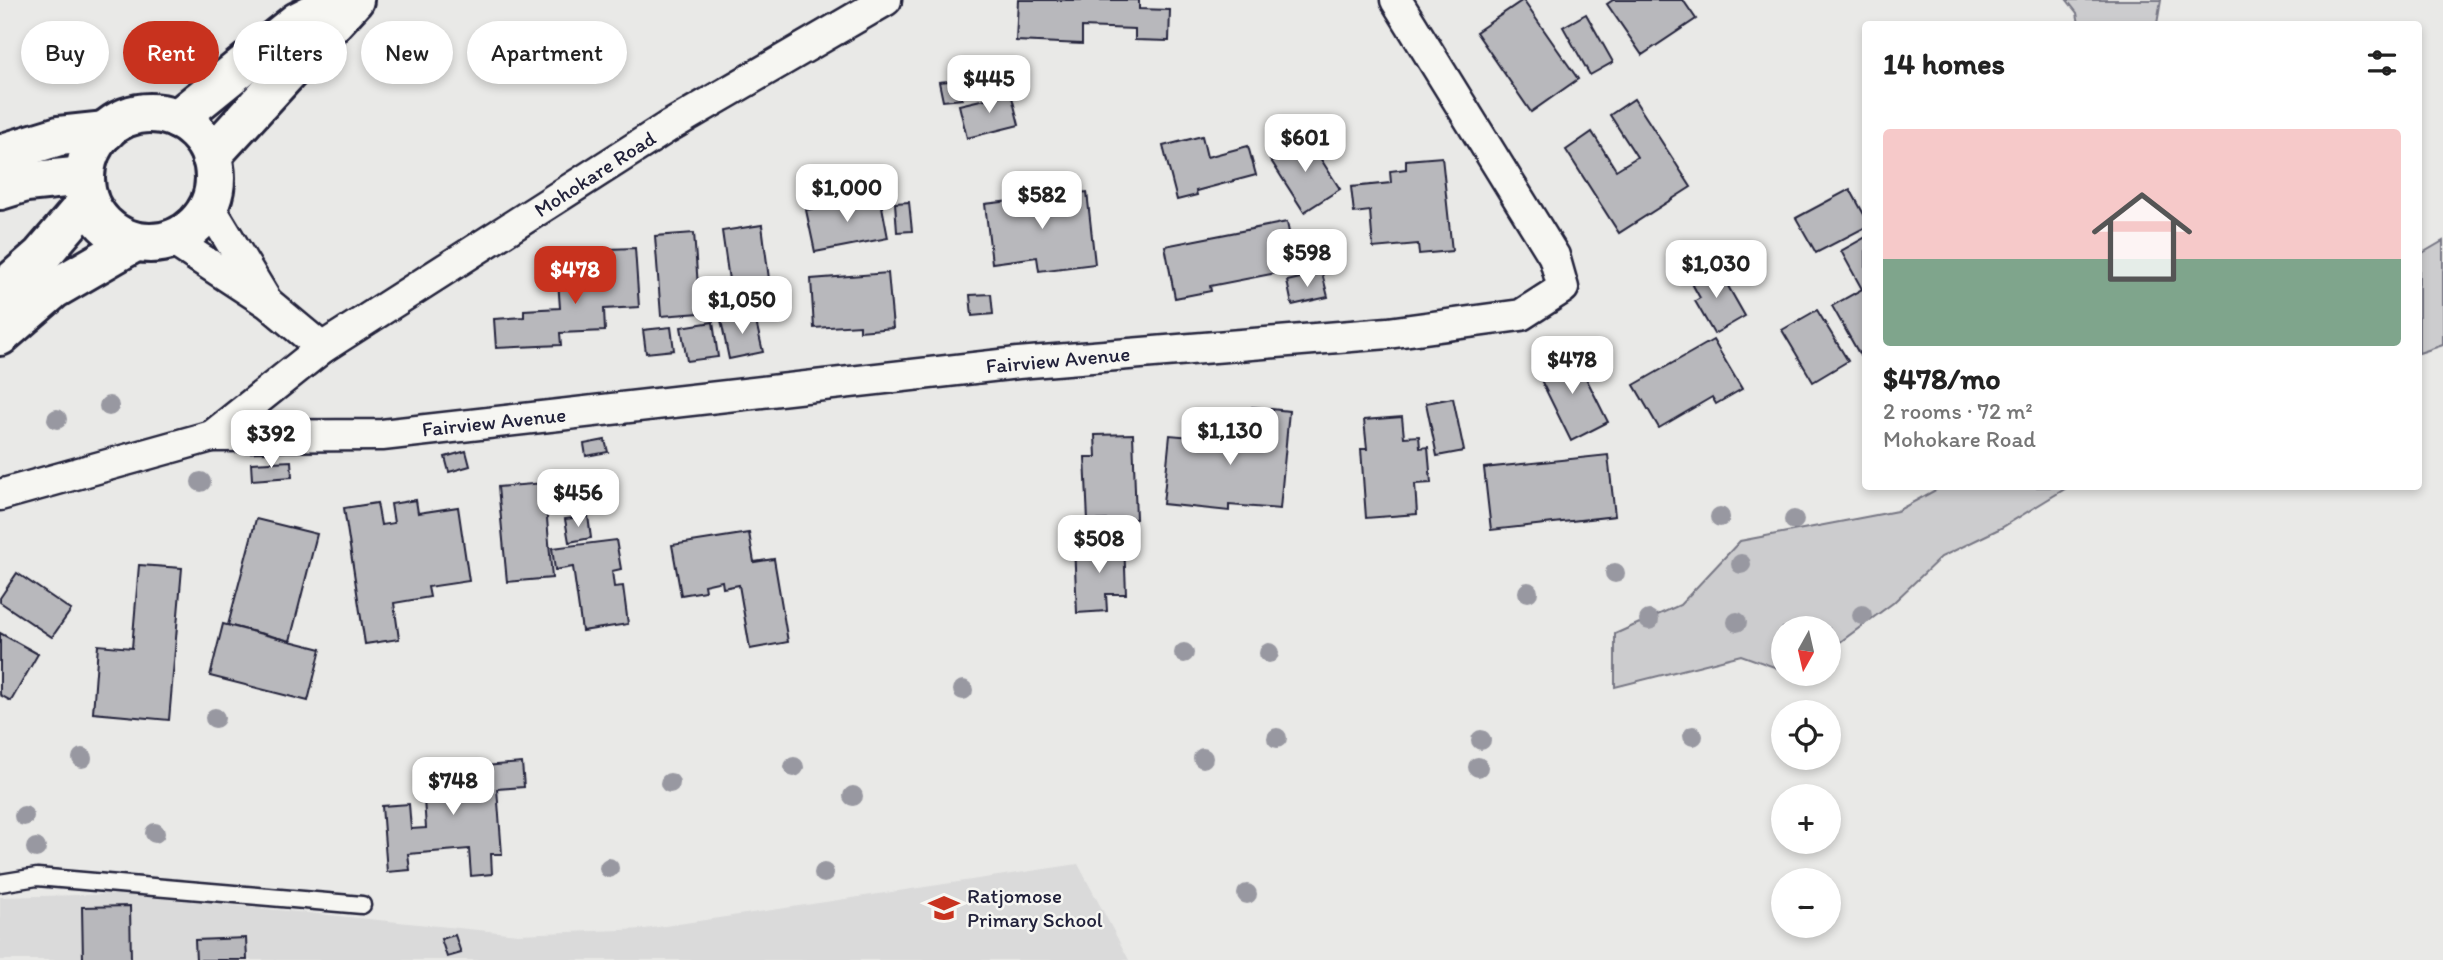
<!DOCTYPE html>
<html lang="en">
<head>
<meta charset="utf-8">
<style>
  :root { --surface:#fff; --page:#f2f2f2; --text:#222; --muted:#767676; --accent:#c8321e }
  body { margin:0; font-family:Itim,sans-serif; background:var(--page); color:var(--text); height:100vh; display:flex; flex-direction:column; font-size:26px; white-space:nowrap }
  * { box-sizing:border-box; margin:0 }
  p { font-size:23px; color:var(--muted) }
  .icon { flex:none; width:38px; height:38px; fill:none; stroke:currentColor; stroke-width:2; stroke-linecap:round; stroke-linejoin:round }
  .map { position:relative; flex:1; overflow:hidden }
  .details { position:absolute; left:1862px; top:21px; width:560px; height:469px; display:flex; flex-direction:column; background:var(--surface); border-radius:7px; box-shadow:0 4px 10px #0003 }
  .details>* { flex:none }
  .banner { position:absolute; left:21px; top:21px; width:665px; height:63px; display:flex; gap:14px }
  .needle { width:46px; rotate:188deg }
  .tools { position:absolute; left:1771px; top:616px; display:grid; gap:14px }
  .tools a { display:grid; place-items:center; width:70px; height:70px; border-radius:50%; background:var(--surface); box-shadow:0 4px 10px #0003; font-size:35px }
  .price { position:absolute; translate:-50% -60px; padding:0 16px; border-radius:14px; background:#fff; color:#222; font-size:23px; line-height:46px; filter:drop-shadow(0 2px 4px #0008) }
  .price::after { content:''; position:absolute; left:50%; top:42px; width:21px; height:16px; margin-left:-10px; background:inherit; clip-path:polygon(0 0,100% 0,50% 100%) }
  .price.selected { background:var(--accent); color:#fff }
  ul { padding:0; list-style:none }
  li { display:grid; align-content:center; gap:14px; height:371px; padding:0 21px }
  li span { display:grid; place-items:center; height:217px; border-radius:7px; color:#555 }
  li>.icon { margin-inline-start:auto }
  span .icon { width:126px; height:126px; fill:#fffc; stroke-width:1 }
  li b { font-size:30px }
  h2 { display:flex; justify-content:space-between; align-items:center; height:84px; padding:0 21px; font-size:30px }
  .chip { padding:0 24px; border-radius:32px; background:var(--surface); box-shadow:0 4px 10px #0003; font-size:24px; line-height:63px }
  .chip.selected { background:var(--accent); color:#fff }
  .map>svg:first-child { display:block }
  .built { fill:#dadada }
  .green { fill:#ccccce; stroke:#777784; stroke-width:2 }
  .building { fill:#b8b8bc; stroke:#22223b; stroke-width:2 }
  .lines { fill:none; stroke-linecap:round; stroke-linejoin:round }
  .lane-casing { stroke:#22223b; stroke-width:21 }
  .street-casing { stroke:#22223b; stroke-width:35 }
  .secondary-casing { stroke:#22223b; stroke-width:44 }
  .primary-casing { stroke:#22223b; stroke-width:44 }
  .lane { stroke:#f6f6f2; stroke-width:16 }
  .street { stroke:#f6f6f2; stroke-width:30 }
  .secondary { stroke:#f6f6f2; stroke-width:38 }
  .primary { stroke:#f6f6f2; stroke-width:38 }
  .tree { fill:#9898a1 }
  .labels { text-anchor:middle; stroke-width:5; stroke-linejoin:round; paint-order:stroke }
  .street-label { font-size:21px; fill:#22223b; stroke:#f6f6f2 }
  .poi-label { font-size:21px; fill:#22223b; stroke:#f6f6f2; text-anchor:start }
</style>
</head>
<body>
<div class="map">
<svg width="2443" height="960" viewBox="0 0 2443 960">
  <rect width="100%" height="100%" fill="#e9e9e7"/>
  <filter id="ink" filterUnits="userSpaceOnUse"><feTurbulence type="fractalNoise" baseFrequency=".0143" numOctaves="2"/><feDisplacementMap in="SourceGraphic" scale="14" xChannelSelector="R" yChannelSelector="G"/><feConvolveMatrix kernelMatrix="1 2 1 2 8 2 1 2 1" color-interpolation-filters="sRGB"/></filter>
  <g filter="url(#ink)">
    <path class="built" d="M1078,864l51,96h-1129v-63l119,-3 399,40 127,-5z"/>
    <g class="green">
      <path d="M2067,0h94l-4,24h-78l-2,-11z"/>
      <path d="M2443,241v104l-24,8v-98z"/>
      <path d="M1941,487h127l-67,41 -60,29 -48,46 -53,39 -11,4v-18h-46v37l-6,3 -36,-13 -126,32v-53l65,-29 60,-64 157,-30z"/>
    </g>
    <g class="building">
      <path d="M1018,0h121v9l31,1 -1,31 -34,-1v-11l-53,-2v17l-66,-3z"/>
      <path d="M1523,0l55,79 -47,33 -55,-80z"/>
      <path d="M1613,0h70l13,19 -54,36 -35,-51z"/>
      <path d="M1586,14l27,48 -23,13 -27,-48z"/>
      <path d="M959,80l3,19 -19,2 -4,-19z"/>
      <path d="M1011,93l8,32 -52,13 -8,-33z"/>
      <path d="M1634,99l57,88 -72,46 -53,-83 26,-18 24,38 21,-13 -27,-42z"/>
      <path d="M1202,136l5,21 41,-11 8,29 -60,16 1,4 -20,5 -14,-54z"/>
      <path d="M1306,136l34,53 -36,23 -34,-53z"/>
      <path d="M1442,157l10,94 -33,3 -1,-10 -45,4 -3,-37 -16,2 -3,-26 40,-4 -1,-12 16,-2v-9z"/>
      <path d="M1850,189l16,29v9l-50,26 -20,-35z"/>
      <path d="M1087,192l8,72 -56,7 -2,-14 -45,6 -7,-59z"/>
      <path d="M880,196l8,42 -73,14 -9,-42z"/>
      <path d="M909,202l3,29 -15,1 -2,-29z"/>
      <path d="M1287,222l9,47 -86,17 1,5 -36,7 -10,-52z"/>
      <path d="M762,225l10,77 -39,6 -11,-77z"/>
      <path d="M694,233l6,80 -39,3 -6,-80z"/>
      <path d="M1866,237v117l-5,3 -29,-51 30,-17 -21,-38z"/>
      <path d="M635,248l4,59 -35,2 1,22 -45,2 1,12 -65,3 -2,-29 30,-2v-7l36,-2 -2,-28 52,-3 -2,-28z"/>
      <path d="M1716,265l29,51 -31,18 -19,-33 5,-3 -10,-18z"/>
      <path d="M888,273l5,55 -33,3v-6l-46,3 -3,-49z"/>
      <path d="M1322,273l6,24 -36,8 -5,-24z"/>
      <path d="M991,294l2,20 -21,2 -2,-21z"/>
      <path d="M1817,310l31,51 -35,21 -31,-52z"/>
      <path d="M754,313l9,39 -34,7 -8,-39z"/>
      <path d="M713,322l5,35 -31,4 -6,-34z"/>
      <path d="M671,327l3,23 -28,3 -3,-23z"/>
      <path d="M1713,340l29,49 -26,15 -4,-7 -53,31 -25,-43z"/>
      <path d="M1573,352l35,70 -37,19 -35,-71z"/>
      <path d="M1453,398l11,53 -27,5 -11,-53z"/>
      <path d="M1252,407l37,4 -9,98 -51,-4v6l-66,-7 7,-69 79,7z"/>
      <path d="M1402,417l2,20 15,-1 1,12 8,-1 3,36 -16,1 2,30 -51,4 -5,-69h6l-3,-29z"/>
      <path d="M1133,434l3,85 -48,2 -3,-64h11l-1,-22z"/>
      <path d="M605,440l3,12 -22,4 -2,-12z"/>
      <path d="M466,451l4,15 -21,6 -4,-15z"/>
      <path d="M1608,455l7,61 -124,14 -7,-62z"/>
      <path d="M291,461l1,16 -40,3 -1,-17z"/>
      <path d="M544,483l8,95 -45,4 -9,-95z"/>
      <path d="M416,500l2,13 40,-6 11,74 -41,6 2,10 -36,6 5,36 -34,5 -21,-136 33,-5 4,22 13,-2 -3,-19z"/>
      <path d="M588,516l3,22 -22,4 -4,-23z"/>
      <path d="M256,519l61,15 -27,107 -62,-16z"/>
      <path d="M749,533l5,29 20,-3 14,83 -38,7 -11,-64 -16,3 -1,-7 -18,4 1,6 -24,4 -9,-50z"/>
      <path d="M616,540l5,29 -9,2 2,16 9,-1 5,38 -46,7 -9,-64 -18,3 -3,-22z"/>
      <path d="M1124,542l2,52h-20l1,17 -30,2 -3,-68z"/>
      <path d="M139,565l43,3 -13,152 -76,-7 5,-68 34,3z"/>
      <path d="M17,573l54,37 -19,27 -52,-35v-4z"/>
      <path d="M223,624l98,25 -13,52 -98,-25z"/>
      <path d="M0,633l38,21 -27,47 -11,-6z"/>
      <path d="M522,763l2,24 -27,2 5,65h-11l1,20 -21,2 -2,-27 -61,5 2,16 -23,2 -5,-66 27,-2 2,25 15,-1 -4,-57z"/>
      <path d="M130,906l1,54h-48l-1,-53z"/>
      <path d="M455,935l6,18 -14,4 -6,-18z"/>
      <path d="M246,938l1,22h-51l-1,-20z"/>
    </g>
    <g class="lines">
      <g class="lane-casing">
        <path id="lane" d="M0,883l37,-6 325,28"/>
      </g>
      <g class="street-casing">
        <g id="street">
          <path d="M209,206l55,91"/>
          <path d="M172,240l96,63 54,45"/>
          <path d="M212,436l110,-88 344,-220 220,-128"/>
          <path d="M0,495l212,-59 170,-1 636,-72 370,-30 133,-18 42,-27 -9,-32 -158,-256"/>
        </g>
      </g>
      <g class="secondary-casing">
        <g id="secondary">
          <path d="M0,154l59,-18 47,-5"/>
          <path d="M0,190l26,-8 58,-6"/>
        </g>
      </g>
      <g class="primary-casing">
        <g id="primary">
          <circle cx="150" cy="178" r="65"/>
          <path d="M177,119l120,-97 41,-21"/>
          <path d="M211,156l143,-156"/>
          <path d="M0,292l41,-36 47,-55"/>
          <path d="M0,336l54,-47 81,-47"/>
        </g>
      </g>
      <use href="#lane" class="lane"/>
      <use href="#street" class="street"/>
      <use href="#secondary" class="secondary"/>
      <use href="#primary" class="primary"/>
    </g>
    <g class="tree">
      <circle cx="109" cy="406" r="10"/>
      <circle cx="57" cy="419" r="10"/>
      <circle cx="201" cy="482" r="10"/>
      <circle cx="1720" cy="517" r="10"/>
      <circle cx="1794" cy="520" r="10"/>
      <circle cx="1741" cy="564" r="10"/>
      <circle cx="1615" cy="573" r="10"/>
      <circle cx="1528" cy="592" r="10"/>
      <circle cx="1862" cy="615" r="10"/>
      <circle cx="1649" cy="620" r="10"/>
      <circle cx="1737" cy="622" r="10"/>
      <circle cx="1184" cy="653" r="10"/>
      <circle cx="1269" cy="653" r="10"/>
      <circle cx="963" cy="690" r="10"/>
      <circle cx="215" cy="718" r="10"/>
      <circle cx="1693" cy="736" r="10"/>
      <circle cx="1277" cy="738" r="10"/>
      <circle cx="1481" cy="740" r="10"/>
      <circle cx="82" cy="758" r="10"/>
      <circle cx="1203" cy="758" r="10"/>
      <circle cx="794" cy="767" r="10"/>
      <circle cx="1478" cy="767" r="10"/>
      <circle cx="670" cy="783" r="10"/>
      <circle cx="853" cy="796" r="10"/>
      <circle cx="24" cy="816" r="10"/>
      <circle cx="155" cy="833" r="10"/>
      <circle cx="36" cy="848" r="10"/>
      <circle cx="609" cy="868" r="10"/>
      <circle cx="824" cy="873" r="10"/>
      <circle cx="1247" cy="894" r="10"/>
    </g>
  </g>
  <defs>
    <g id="school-bare" transform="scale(2.415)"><path d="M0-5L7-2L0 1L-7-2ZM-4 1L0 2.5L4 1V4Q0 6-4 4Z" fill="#c8321e" stroke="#f6f6f2" stroke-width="2.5" paint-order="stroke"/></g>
  </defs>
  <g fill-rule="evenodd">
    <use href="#school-bare" x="944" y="908"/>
  </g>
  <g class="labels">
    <g class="street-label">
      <text transform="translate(595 174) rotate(-33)" y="7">Mohokare Road</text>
      <text transform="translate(1058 360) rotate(-5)" y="7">Fairview Avenue</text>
      <text transform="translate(494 422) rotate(-6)" y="7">Fairview Avenue</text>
    </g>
    <g class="poi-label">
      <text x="967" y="903">Ratjomose<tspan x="967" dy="24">Primary School</tspan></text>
    </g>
  </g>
</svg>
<div class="tools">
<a><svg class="needle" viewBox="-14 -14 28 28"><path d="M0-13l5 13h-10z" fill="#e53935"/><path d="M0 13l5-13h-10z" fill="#767676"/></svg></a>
<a><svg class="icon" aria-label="locate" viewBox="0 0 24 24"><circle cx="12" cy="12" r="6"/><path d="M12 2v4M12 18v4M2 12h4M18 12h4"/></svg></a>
<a>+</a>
<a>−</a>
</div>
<b class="price" style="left:989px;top:115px">$445</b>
<b class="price" style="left:1305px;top:174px">$601</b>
<b class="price" style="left:847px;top:224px">$1,000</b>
<b class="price" style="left:1042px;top:231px">$582</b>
<b class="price" style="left:1307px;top:289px">$598</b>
<b class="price" style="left:1716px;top:300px">$1,030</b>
<b class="price selected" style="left:575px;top:306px">$478</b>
<b class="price" style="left:742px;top:336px">$1,050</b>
<b class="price" style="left:1572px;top:396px">$478</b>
<b class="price" style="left:1230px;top:467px">$1,130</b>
<b class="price" style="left:271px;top:470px">$392</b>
<b class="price" style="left:578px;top:529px">$456</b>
<b class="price" style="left:1099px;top:575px">$508</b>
<b class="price" style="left:453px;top:817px">$748</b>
<div class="banner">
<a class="chip">Buy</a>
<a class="chip selected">Rent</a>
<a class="chip">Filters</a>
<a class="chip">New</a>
<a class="chip">Apartment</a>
</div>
<section class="details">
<h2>14 homes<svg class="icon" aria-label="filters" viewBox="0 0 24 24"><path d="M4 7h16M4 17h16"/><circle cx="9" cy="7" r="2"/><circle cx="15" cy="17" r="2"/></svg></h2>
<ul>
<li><span style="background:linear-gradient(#f6c9c9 60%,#7fa58c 0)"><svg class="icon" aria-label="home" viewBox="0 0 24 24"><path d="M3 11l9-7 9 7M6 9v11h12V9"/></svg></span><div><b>$478/mo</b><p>2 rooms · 72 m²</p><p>Mohokare Road</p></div></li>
</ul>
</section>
</div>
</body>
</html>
